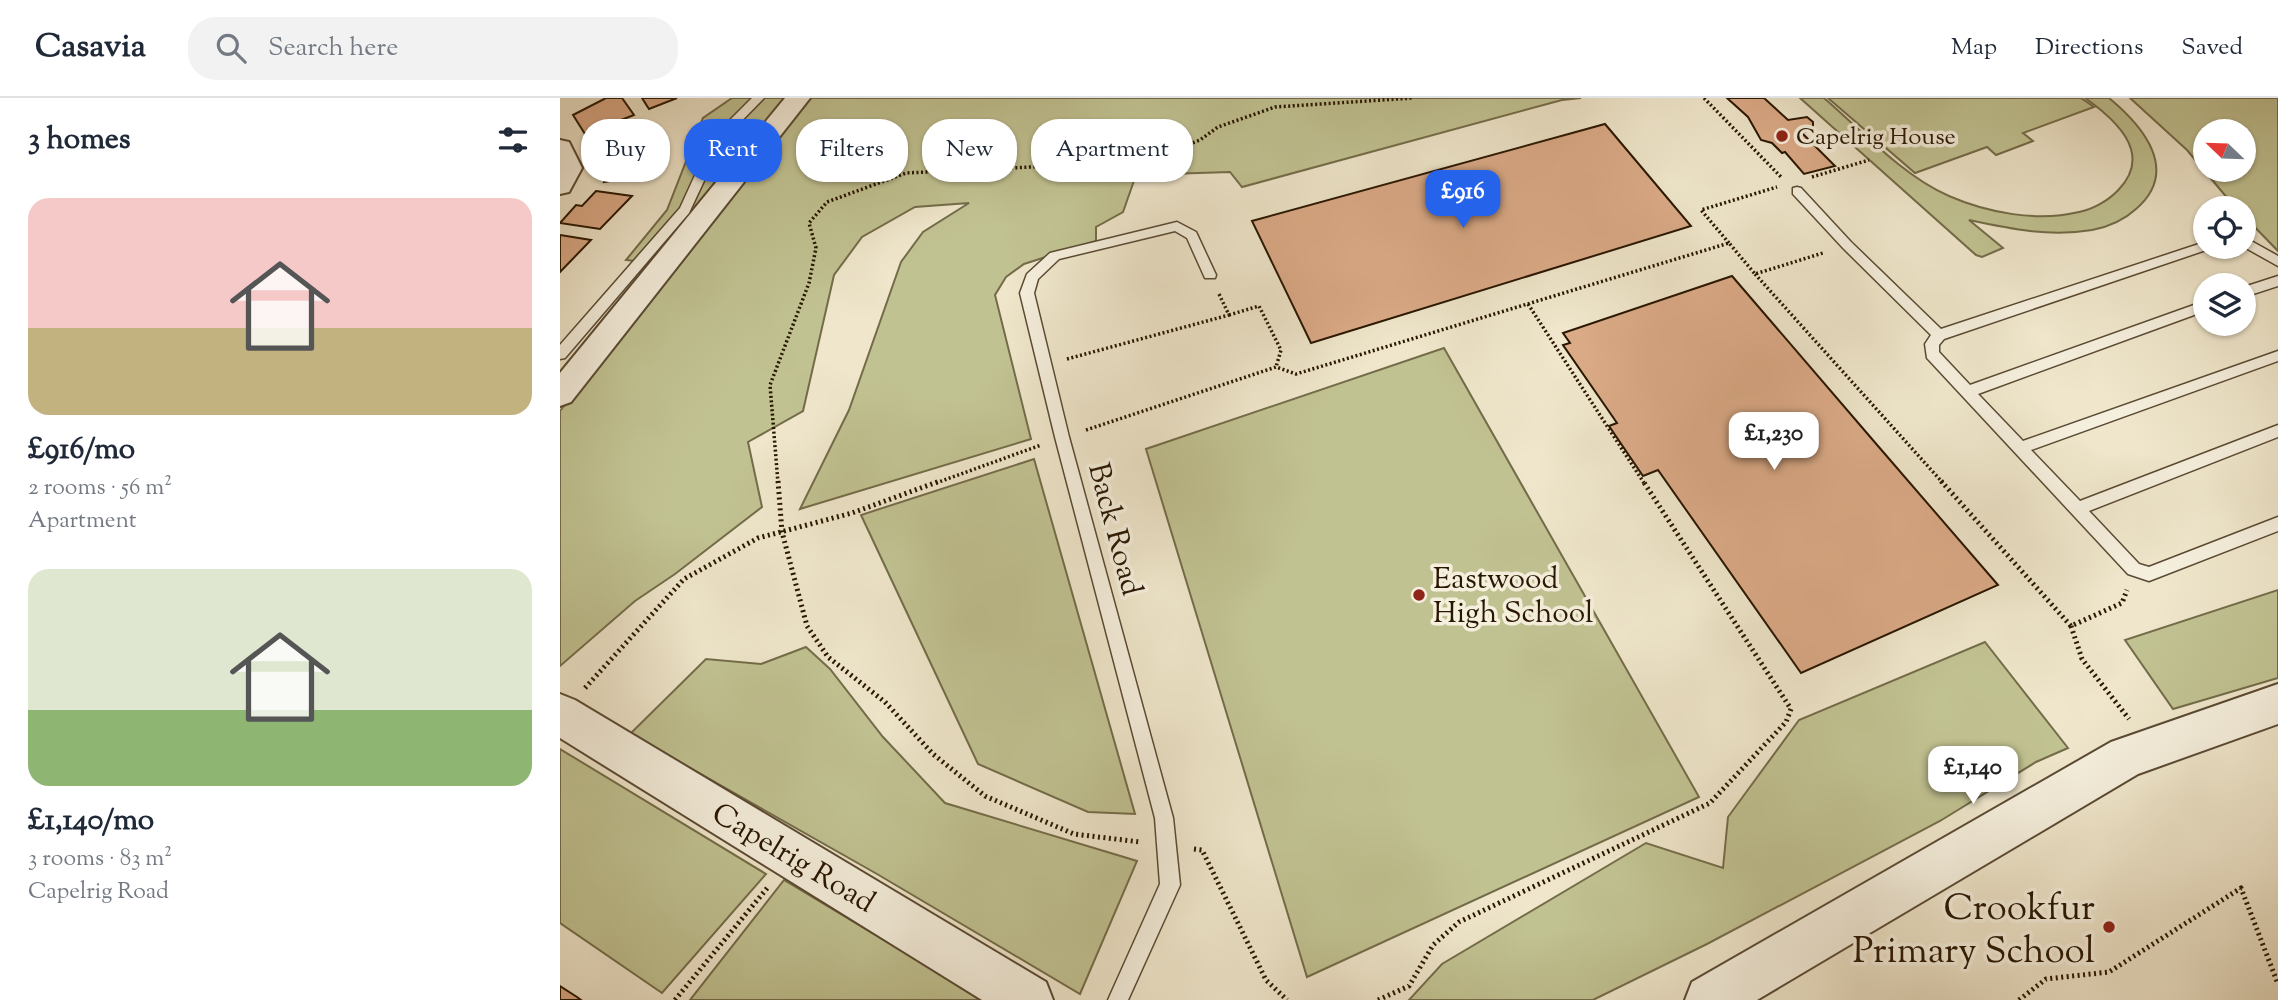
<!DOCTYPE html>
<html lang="en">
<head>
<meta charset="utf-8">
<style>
  :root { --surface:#fff; --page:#f2f2f3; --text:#1f2937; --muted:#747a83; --line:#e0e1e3; --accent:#2563eb }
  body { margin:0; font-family:"Sorts Mill Goudy",serif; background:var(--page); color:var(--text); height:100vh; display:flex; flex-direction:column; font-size:26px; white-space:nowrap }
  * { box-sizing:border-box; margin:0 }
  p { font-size:23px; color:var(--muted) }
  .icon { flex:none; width:38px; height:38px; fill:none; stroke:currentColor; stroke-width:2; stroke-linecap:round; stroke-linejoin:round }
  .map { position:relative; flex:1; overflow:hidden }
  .sheet { display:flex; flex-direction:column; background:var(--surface); width:560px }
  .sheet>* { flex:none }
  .top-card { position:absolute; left:21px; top:21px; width:665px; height:63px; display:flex; gap:14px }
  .needle { width:46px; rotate:293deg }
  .tools { position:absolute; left:1633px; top:21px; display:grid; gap:14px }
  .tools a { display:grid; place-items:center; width:63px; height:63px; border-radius:50%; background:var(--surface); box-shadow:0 2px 5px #0004; font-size:35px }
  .price { position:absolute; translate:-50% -60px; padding:0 16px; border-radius:14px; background:#fff; color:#222; font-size:23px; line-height:46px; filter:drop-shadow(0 2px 4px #0008) }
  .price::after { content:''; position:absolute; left:50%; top:42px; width:21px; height:16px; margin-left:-10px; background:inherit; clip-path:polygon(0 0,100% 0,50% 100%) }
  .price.current { background:var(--accent); color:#fff }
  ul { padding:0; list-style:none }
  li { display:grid; align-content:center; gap:14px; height:371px; padding:0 28px }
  li span { display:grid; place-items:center; height:217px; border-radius:21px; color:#555 }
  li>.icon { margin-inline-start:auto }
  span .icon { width:126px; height:126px; fill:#fffc; stroke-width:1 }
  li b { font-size:30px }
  h2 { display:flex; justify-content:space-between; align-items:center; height:84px; padding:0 28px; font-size:30px }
  .pill { padding:0 24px; border-radius:28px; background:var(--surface); box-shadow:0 2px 5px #0004; font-size:24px; line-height:63px }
  .pill.current { background:var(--accent); color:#fff }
  header { display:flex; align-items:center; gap:42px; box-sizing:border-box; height:98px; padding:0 35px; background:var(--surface); border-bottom:2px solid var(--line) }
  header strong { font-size:33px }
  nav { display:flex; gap:38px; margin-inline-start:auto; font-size:24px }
  .search { width:490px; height:63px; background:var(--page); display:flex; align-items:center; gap:18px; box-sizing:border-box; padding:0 24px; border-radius:28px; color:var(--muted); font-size:26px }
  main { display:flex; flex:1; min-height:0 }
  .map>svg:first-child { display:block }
  .green { fill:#c1c292; stroke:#746c49; stroke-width:2; fill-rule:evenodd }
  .building { fill:#dbaa87; stroke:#281600; stroke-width:2 }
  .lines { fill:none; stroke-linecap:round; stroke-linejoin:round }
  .service-casing { stroke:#5a4a33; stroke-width:3 }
  .minor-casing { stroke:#5a4a33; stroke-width:4 }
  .tertiary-casing { stroke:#5a4a33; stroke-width:4 }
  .path-far1 { stroke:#281600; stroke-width:3.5; stroke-dasharray:2 2.5; stroke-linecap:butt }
  .path { stroke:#281600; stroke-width:5; stroke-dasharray:2 3.5; stroke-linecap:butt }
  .service { fill:#f5efdd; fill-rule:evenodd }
  .minor { fill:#f5efdd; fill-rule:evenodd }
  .tertiary { fill:#f5efdd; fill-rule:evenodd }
  .poi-dot { fill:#8f2418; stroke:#f5efdd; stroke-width:2.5 }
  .labels { text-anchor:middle; stroke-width:7; stroke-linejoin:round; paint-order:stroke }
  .far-poi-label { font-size:24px; fill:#281600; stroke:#f5efdd; text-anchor:start }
  .street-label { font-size:30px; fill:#281600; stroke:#f5efdd }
  .poi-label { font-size:30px; fill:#281600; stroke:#f5efdd; text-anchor:start }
  .near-poi-label { font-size:37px; fill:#281600; stroke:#f5efdd; text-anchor:end }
</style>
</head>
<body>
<header>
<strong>Casavia</strong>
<div class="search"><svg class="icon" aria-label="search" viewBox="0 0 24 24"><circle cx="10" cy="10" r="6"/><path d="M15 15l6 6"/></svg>Search here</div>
<nav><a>Map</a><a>Directions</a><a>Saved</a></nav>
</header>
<main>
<section class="sheet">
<h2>3 homes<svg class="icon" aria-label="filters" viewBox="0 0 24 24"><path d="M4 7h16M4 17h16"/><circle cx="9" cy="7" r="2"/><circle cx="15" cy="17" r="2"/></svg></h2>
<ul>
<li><span style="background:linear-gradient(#f6c9c9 60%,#c2b280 0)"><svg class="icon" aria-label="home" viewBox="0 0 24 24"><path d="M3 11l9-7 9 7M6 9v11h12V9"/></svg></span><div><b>£916/mo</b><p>2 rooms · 56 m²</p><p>Apartment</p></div></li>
<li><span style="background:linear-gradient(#dfe7d0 65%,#8fb573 0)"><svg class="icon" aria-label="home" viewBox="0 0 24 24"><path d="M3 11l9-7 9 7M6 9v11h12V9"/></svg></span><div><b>£1,140/mo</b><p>3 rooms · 83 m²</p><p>Capelrig Road</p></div></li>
</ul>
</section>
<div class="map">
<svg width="1718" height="902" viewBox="0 0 1718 902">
  <rect width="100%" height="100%" fill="#efe6cb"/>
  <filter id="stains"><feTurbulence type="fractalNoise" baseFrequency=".00286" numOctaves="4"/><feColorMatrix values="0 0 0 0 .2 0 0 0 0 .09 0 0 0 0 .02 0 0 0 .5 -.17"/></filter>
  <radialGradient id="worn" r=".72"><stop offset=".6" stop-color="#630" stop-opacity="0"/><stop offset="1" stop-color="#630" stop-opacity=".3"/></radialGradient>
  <g class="green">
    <path d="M172,0h56l-137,165 -25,-3 41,-50 36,-92z"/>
    <path d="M250,0h771l-19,2 -320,87 -12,-15 -94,3 -13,37 -27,15v14l-72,23 -18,13 -11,18 36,144 -231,70 49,-99 52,-148 22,-30 46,-29 -54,4 -53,30 -28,38 -31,136 -55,31 14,65 -87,67 -40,27 -75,65v-255l211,-269z"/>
    <path d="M1240,0h24c37,32 80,79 125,98 39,17 88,26 130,16 26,-5 61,-32 52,-63 -6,-21 -29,-39 -46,-51h24c35,29 71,73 27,111 -12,11 -28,18 -44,21 -43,7 -81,-1 -123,-10l34,28 -21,9 -6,-2z"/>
    <path d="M1268,0h253l13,9 -71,26 10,8 -37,14 -9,-8 -72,26z"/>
    <path d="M1570,0h148v153l-34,-35v-8l-10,-2 -47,-56zM1645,33h39v39h-39z"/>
    <path d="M884,250l255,449 -392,180 -161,-528z"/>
    <path d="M474,361l101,355 -47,-2 -110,-48 -117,-249z"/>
    <path d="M1718,492v88l-105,31 -48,-69z"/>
    <path d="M1425,544l83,106 -32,14 -96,59 -233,123 -114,56h-184l33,-36 204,-121 77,25 5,-51 71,-97z"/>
    <path d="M246,549l24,22 53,68 62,66 192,58 -57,133 -203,-120 -247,-140 76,-75 55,5z"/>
    <path d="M0,651l206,125 -104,119 -102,-70z"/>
    <path d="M224,782l200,120h-294z"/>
  </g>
  <g class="building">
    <path d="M46,0h16l12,17 -49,19 -12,-19z"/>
    <path d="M82,0h35l-28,11z"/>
    <path d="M1167,0h37l24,22 19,-3 6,5v6l-11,5 33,33 -31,8 -19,-22 -3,1 -10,-10 -11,-3 -13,-23z"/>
    <path d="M1045,26l86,102 -380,117 -59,-122z"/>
    <path d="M94,48l-7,29 -43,7 4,-15h-4l4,-14z"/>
    <path d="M36,93l36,5 -32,33 -40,-6 16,-18 6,1z"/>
    <path d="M0,137l31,5 -31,32z"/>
    <path d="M1172,178l146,170 120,139 -197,88 -143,-203 -15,6 -34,-50 8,-3 -54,-78 7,-2 -7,-10z"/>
    <path d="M0,888l17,11 4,3h-21z"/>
  </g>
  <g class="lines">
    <g class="service-casing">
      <g id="service">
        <path d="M192,0h12l-41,42 -34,73 -124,145 -5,1v-14l120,-137 32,-70z"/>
        <path d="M1237,89l4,1 50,54 90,87 264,-87v5h6l-2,2 -265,90 -5,6v7l31,33 235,-84v10l-227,83 45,47 255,-90v10l-247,89 49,51 198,-76v12l-189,74 50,53 10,3 129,-50v14l-129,50 -21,-7 -201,-216 -2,-14 6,-9 -88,-87 -50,-54v-6z"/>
        <path d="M617,124l19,10 20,43 -1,3h-10l-18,-40 -12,-7 -116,28 -21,20 -4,14 35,144 104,381 7,67 -52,115h-20l52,-116 -5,-66 -100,-381 -35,-144 7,-19 23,-21z"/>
        <path d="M1684,139l34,19v10l-34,-19z"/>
        <path d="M1718,178v10l-34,11v-10z"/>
      </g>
    </g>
    <g class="minor-casing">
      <g id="minor">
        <path d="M225,0h25l-239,304 -11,4v-33z"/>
        <path d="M0,42l9,2 13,26 -13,24 -9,2z"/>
      </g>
    </g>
    <g class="tertiary-casing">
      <g id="tertiary">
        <path d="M1718,586v40l-140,50 -381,226h-72l7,-18 419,-240z"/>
        <path d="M0,596l15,6 471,282 7,18h-71l-422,-262z"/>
      </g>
    </g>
    <g class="path-far1">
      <path d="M1144,0l78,80"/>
      <path d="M1252,79l57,-17"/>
      <path d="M1169,145l-28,-33 76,-23"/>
      <path d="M1195,176l188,209"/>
      <path d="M968,206l116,179"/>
      <path d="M669,217l30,-9 22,44 -5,17"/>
      <path d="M507,261l162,-44 -10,-21"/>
      <path d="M526,332l190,-63 20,7 433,-131 26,31 68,-21"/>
      <path d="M218,385l-8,-98 39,-102 7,-35 -7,-25 18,-21 79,-29 166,-8 102,-15 26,-10 18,-13 57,-20 138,-9"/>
      <path d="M376,385l105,-38"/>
    </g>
    <g class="path">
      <path d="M218,383l4,51 25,94 21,31 57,45 48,52 52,42 89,38 66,8"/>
      <path d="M1381,383l130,145 51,-23 5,-13"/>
      <path d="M1511,528l11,33 47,60"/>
      <path d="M25,590l99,-109 74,-41 94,-25 88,-32"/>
      <path d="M634,751l8,1 64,130 21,20"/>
      <path d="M115,902l93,-113"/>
      <path d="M818,902l31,-14 24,-41 26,-23 251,-119 76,-81 5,-13 -148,-228"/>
      <path d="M1459,902l27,-21 63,-7 132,-84 37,96"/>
    </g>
    <use href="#service" class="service"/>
    <use href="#minor" class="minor"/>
    <use href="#tertiary" class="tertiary"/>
  </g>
  <g class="poi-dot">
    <circle cx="1222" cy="38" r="7"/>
    <circle cx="859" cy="497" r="7"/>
    <circle cx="1549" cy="829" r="7"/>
  </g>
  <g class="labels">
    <g class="far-poi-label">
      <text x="1236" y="46">Capelrig House</text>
    </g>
    <g class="street-label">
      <text transform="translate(556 431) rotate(75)" y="10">Back Road</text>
      <text transform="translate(234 759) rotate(31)" y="10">Capelrig Road</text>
    </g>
    <g class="poi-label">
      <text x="873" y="490">Eastwood<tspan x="873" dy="34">High School</tspan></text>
    </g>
    <g class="near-poi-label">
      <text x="1535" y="821">Crookfur<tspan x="1535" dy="43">Primary School</tspan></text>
    </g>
  </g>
  <rect width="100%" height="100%" filter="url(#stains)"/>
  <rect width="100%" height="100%" fill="url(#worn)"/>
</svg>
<div class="tools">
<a><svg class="needle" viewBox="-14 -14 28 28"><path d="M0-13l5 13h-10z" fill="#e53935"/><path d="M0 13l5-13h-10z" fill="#747a83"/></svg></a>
<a><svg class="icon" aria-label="locate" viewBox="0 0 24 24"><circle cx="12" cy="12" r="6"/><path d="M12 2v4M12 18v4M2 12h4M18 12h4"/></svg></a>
<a><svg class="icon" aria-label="layers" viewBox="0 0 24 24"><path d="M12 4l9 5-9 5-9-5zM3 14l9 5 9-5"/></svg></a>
</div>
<b class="price current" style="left:903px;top:132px">£916</b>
<b class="price" style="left:1214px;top:374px">£1,230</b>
<b class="price" style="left:1413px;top:708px">£1,140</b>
<div class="top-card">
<a class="pill">Buy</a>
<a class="pill current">Rent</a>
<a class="pill">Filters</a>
<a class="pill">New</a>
<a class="pill">Apartment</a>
</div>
</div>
</main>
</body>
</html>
